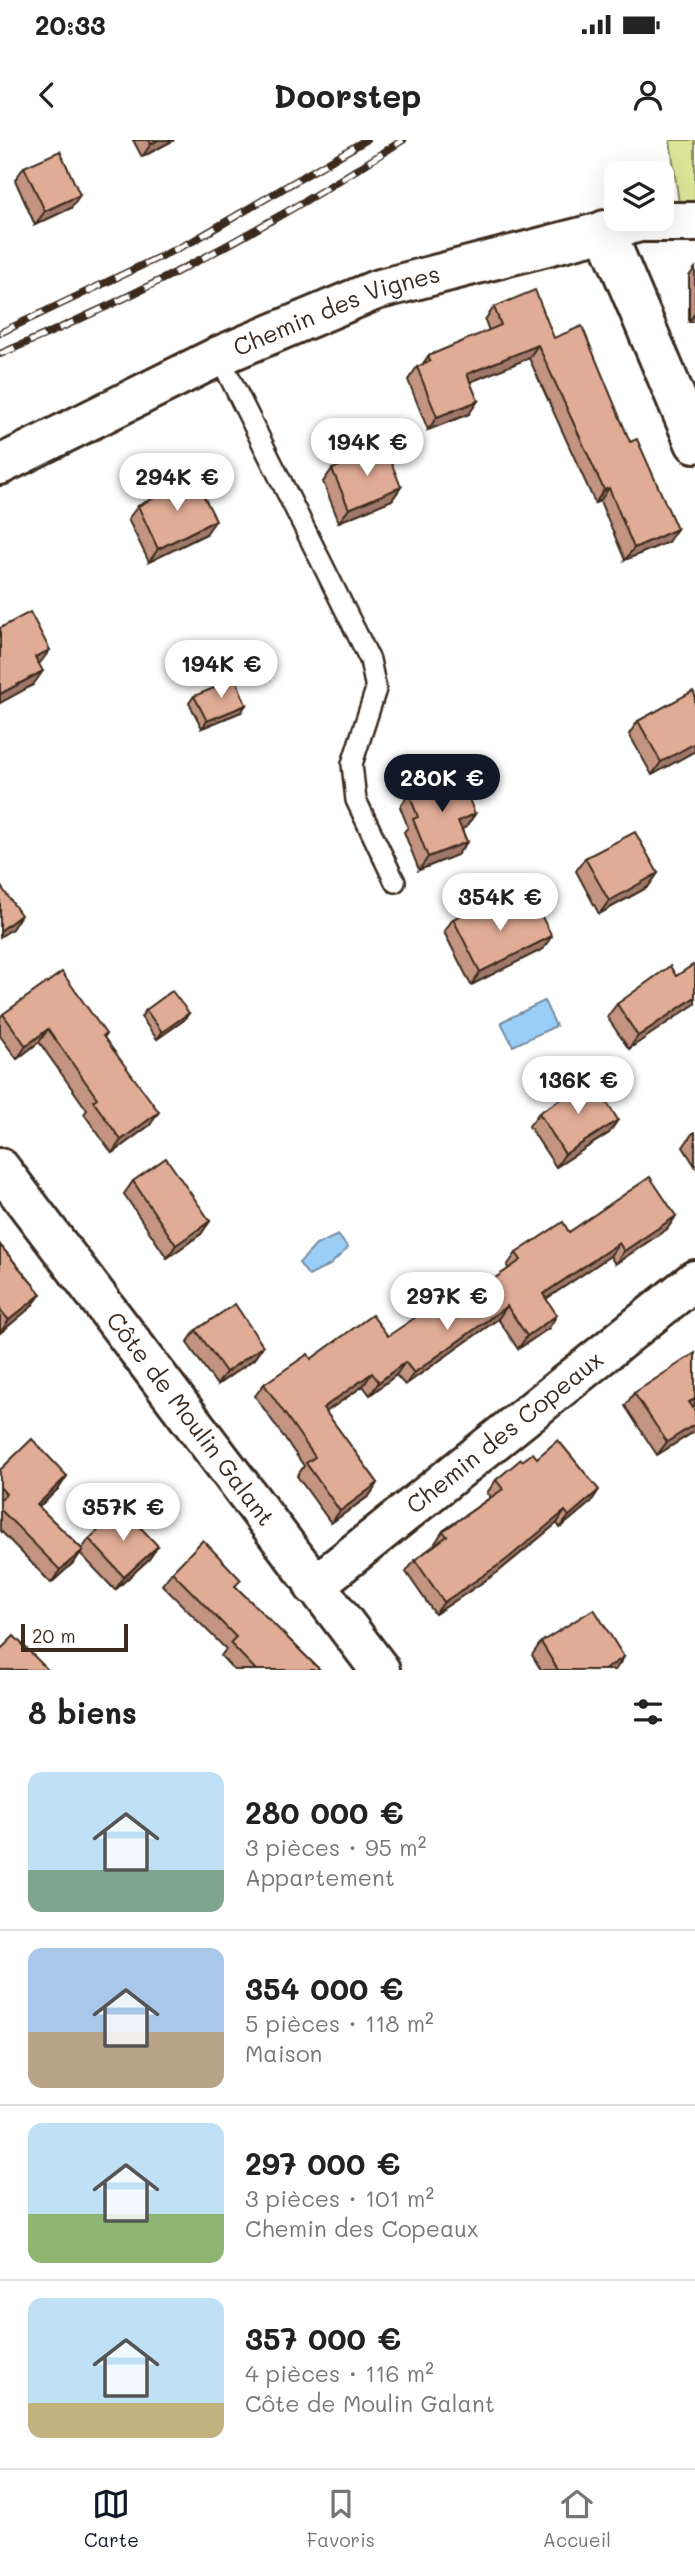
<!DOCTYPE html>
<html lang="fr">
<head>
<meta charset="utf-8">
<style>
  :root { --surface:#fff; --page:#f6f6f6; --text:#222; --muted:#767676; --line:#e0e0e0; --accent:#111827 }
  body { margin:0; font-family:Mali,sans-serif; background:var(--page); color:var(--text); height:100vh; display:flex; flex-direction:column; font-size:26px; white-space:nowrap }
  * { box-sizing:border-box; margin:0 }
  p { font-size:23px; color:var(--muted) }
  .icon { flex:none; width:38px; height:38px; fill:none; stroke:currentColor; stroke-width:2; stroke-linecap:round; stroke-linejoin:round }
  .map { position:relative; height:1530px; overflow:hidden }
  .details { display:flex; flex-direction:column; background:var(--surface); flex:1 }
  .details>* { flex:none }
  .tools { position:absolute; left:604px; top:21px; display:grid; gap:14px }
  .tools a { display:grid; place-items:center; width:70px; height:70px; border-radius:14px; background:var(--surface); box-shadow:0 7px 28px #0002; font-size:35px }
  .scale { position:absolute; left:21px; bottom:18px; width:107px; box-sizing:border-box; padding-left:7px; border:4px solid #3b2a1e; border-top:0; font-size:19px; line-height:24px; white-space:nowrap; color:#3b2a1e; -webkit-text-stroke:5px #fff; paint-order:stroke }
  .price { position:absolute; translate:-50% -60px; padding:0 16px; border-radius:24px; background:#fff; color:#222; font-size:23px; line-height:46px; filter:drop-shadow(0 2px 4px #0008) }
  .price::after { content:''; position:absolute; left:50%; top:42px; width:21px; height:16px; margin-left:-10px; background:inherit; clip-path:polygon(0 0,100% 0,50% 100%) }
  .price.current { background:var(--accent); color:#fff }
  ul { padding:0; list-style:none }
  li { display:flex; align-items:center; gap:21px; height:175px; padding:0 28px }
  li+li { border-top:2px solid var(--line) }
  li span { display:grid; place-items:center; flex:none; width:196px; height:140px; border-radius:14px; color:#555 }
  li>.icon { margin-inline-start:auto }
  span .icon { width:84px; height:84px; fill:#fffc; stroke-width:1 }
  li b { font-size:30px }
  h2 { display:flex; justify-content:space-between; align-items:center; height:84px; padding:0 28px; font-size:30px }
  .status { display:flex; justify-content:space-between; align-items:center; height:49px; padding:0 35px; background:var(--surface); direction:ltr }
  .status svg { height:19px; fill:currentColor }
  header { display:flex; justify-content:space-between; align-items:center; height:91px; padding:0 28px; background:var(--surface); font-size:32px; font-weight:700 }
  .menu { display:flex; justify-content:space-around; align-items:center; height:98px; border-top:2px solid var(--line); background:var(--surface); font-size:19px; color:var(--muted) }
  .menu a { display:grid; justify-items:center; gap:4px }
  .menu .current { color:var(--accent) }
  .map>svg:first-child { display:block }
  .green { fill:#dbe698; stroke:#8b885b; stroke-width:2 }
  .water { fill:#9acef7; stroke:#748ca0; stroke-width:2 }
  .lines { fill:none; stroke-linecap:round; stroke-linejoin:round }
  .lane-casing { stroke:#3b2a1e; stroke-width:24 }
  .street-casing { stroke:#3b2a1e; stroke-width:44 }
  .secondary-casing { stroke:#3b2a1e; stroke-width:44 }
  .lane { stroke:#fff; stroke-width:19 }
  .street { stroke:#fff; stroke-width:38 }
  .secondary { stroke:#fff; stroke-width:38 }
  .rail-casing { stroke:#3b2a1e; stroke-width:8 }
  .rail { stroke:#fff; stroke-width:5; stroke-dasharray:16; stroke-linecap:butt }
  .wall { fill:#c29481; stroke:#3b2a1e; stroke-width:2 }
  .shaded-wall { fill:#9e7869; stroke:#3b2a1e; stroke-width:2 }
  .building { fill:#e1ac96; stroke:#3b2a1e; stroke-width:2 }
  .labels { text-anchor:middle; stroke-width:5; stroke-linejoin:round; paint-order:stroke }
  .street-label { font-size:24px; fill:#3b2a1e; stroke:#fff }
</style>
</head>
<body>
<div class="status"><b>20:33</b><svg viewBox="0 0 49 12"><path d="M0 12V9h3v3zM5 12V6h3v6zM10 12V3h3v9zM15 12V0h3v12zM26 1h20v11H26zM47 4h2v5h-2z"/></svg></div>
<header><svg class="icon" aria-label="back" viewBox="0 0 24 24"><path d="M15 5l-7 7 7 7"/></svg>Doorstep<svg class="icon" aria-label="person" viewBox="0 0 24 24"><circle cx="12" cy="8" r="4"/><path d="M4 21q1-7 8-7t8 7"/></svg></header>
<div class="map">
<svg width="695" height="1530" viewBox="0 0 695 1530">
  <rect width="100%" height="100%" fill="#fff"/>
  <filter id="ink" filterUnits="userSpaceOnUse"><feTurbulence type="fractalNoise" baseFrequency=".0143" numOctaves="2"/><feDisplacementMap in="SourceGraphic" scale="14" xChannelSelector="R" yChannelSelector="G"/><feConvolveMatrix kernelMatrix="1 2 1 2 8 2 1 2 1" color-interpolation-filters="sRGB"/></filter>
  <g filter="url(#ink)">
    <path class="green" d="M670,0h25v63h-16z"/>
    <g class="water">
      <path d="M544,861l12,25 -43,20 -12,-24z"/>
      <path d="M338,1095l10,13 -18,17 -21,11 -10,-13 17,-18z"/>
    </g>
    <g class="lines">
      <g class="lane-casing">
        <path id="lane" d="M219,216l151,304 6,29 -24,75 4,36 39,82"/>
      </g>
      <g class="street-casing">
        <g id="street">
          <path d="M605,90l90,213"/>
          <path id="s1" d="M0,325l219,-109 157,-66 264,-68h55"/>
          <path id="s2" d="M314,1446l381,-306"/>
        </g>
      </g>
      <g class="secondary-casing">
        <g id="secondary">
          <path id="s3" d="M0,1028l380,502"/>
        </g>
      </g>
      <use href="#lane" class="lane"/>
      <use href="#street" class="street"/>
      <use href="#secondary" class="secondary"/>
      <g class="rail-casing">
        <g id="rail">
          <path d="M0,193l193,-92 173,-101"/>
          <path d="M0,214c140,-58 276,-131 403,-214"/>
        </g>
      </g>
      <use href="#rail" class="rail"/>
    </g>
    <g class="wall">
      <path d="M133,0h41l-32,17z"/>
      <path d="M24,27l47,41 -36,17 -20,-45z"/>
      <path d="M695,128v54h-6v-46z"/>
      <path d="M494,167l60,31 114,204 -43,18 -25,-59 -5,2 -66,-145 -59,24 -1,32 -41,16 -20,-50 9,-13 5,-2 6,-9 61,-25 -4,-11z"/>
      <path d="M332,329l69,18 -9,13 -53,22 -16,-40z"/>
      <path d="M138,366l68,28 -57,28 -21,-43z"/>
      <path d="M194,556l47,16 -39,16 -13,-25z"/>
      <path d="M638,581l57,30 -43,24 -23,-41z"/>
      <path d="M409,654l66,20 -9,13 -4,2 5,13 -10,13 -38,15 -15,-38 4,-5 -8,-20z"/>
      <path d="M585,718l73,15 -10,14 -49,27 -23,-43z"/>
      <path d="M501,778l42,31 -72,36 -27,-53 9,-13z"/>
      <path d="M695,828l-66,81 -22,-32 10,-13z"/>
      <path d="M146,870l43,3 -5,7 -27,19 -16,-22z"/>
      <path d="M3,874l103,20 -2,4 46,87 -38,28 -28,-39 3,-4 -48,-68 -22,17 -17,-23v-18z"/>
      <path d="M539,973l70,20 -53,34 -27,-41z"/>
      <path d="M695,992v34l-12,-19 9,-13z"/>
      <path d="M133,1041l77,40 -9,13 -34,24 -43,-64z"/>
      <path d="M676,1076l-9,13 -52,35 -5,-8 -64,43 3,29 -31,21 -20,-30 -93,66 -9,-10 -26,20 -7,-9 -37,26 52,71 -9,13 -38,27 -34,-47 7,-10 -49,-70 9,-12 47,-25 77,-23 64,-28 57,-39 -2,-3 9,-13 53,-21z"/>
      <path d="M0,1105l41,49 -10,13 -31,26z"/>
      <path d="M196,1190l67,16 -9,13 -37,26 -30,-42z"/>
      <path d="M634,1253l58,40 -35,22 -32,-49z"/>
      <path d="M537,1318l54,44 -31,26 -3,-5 -59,49 -63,42 -29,-42 9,-12 21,-16 -1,-1 8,-12 48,-34 -4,-4 9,-13 26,-19z"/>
      <path d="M0,1330l67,6 -8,12 -20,19 43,42 7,-10 69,7 -9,13 -34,31 -35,-37 -6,9 -23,21 -51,-53z"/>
      <path d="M172,1432l64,15 84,83h-86l-13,-14 5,-7 -64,-64z"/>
      <path d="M541,1502l83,15 -9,13h-74l-9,-15z"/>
    </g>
    <g class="shaded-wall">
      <path d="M158,0h16l-32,17 9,-13z"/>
      <path d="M80,55l-9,13 -36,17 10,-14z"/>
      <path d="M695,173v9h-6z"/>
      <path d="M538,205l-9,13 -71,29 9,-13z"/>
      <path d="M478,261l-9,13 -41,16 9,-13z"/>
      <path d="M401,347l-9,13 -53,22 10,-13z"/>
      <path d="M609,348l-9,13 -5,2 9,-13z"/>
      <path d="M216,380l-10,14 -57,28 9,-13z"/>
      <path d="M677,389l-9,13 -43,18 9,-12z"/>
      <path d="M50,510l-10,13 -14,8 9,-14z"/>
      <path d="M43,531l-10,14 -33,18v-9z"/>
      <path d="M246,565l-5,7 -39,16 5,-7z"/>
      <path d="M695,603v8l-43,24 9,-13z"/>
      <path d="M475,674l-9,13 -17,7 9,-13z"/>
      <path d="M467,702l-10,13 -38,15 9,-13z"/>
      <path d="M658,733l-10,14 -49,27 10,-13z"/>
      <path d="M21,775l-9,14 -12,8v-6z"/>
      <path d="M552,796l-9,13 -72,36 9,-13z"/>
      <path d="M695,857v7l-66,45 9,-13z"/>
      <path d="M189,873l-5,7 -27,19 5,-7z"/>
      <path d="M48,889l-9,13 -22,17 9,-13z"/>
      <path d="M159,972l-9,13 -38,28 9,-13z"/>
      <path d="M618,980l-9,13 -53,34 9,-13z"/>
      <path d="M676,1076l-9,13 -52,35 9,-13z"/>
      <path d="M210,1081l-9,13 -34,24 9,-13z"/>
      <path d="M619,1103l-9,13 -76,51 9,-13z"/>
      <path d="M41,1154l-10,13 -31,26 9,-13z"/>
      <path d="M507,1166l-9,13 -93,66 9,-12z"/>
      <path d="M557,1175l-8,13 -31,21 9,-13z"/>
      <path d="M263,1206l-9,13 -37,26 9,-13z"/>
      <path d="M405,1222l-9,13 -26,20 9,-13z"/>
      <path d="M372,1233l-9,13 -49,34 9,-12z"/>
      <path d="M695,1259v7l-15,9 9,-13z"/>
      <path d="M695,1284v5l-3,4 -35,22 10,-13z"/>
      <path d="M67,1336l-8,12 -31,29 9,-12z"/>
      <path d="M378,1343l-9,13 -38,27 9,-12z"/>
      <path d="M599,1350l-8,12 -31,26 9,-12z"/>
      <path d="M565,1371l-8,12 -59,49 -63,42 9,-12z"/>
      <path d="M158,1406l-9,13 -34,31 9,-13z"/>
      <path d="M83,1410l-9,12 -23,21 9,-13z"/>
      <path d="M624,1517l-9,13h-11z"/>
    </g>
    <g class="building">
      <path d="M149,0h9l-7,4z"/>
      <path d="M60,11l20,44 -35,16 -21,-44z"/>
      <path d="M535,150l19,48 28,-12 48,116 7,-3 40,90 -43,19 -25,-60 -5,2 -66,-145 -71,29 11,27 -41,16 -20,-50 13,-6 -2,-5 73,-31 -7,-18z"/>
      <path d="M385,307l16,40 -52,22 -17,-40z"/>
      <path d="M194,337l22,43 -58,29 -20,-43z"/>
      <path d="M30,472l20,38 -15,7 8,14 -43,23v-66z"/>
      <path d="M236,539l10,26 -39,16 -13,-25z"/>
      <path d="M693,551l2,4v48l-34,19 -23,-41z"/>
      <path d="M459,634l16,40 -17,7 9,21 -39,15 -15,-38 5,-2 -9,-23z"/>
      <path d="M635,692l23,41 -49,28 -24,-43z"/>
      <path d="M0,745l21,30 -21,16z"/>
      <path d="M492,760l9,18 33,-16 18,34 -72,36 -27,-53z"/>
      <path d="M693,825l2,3v29l-57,39 -21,-32 53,-38 6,10z"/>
      <path d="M62,832l44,62 -3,2 56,76 -38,28 -28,-39 4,-3 -49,-69 -22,17 -23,-32z"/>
      <path d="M172,851l17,22 -27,19 -16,-22z"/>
      <path d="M592,939l26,41 -53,34 -26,-41z"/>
      <path d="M166,1018l44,63 -34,24 -43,-64z"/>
      <path d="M650,1037l26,39 -52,35 -5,-8 -76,51 14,21 -30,21 -20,-30 -93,67 -9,-11 -26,20 -7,-9 -49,35 55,75 -38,28 -34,-48 9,-6 -51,-73 44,-30 3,5 61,-44 16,21 56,-38 8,10 69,-48 -5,-7 47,-31 6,10z"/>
      <path d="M0,1105l41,49 -32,26 -9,-10z"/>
      <path d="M235,1164l28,42 -37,26 -30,-42z"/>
      <path d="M695,1213v46l-6,3 6,9v13l-28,18 -33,-49z"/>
      <path d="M32,1299l35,37 -30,29 46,45 -23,20 -60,-61v-9l6,-6 -6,-7v-17z"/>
      <path d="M558,1300l41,50 -30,26 -4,-5 -59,49 -62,42 -29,-42 32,-24 -4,-5 60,-42 -7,-9 25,-21 1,2 11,-8 4,5z"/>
      <path d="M122,1368l36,38 -34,31 -35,-38z"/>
      <path d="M203,1400l38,40 -6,6 85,84h-64l-26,-27 6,-6 -64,-65z"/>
      <path d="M594,1469l30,48 -20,13h-46l-17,-28z"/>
      <path d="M14,1496l34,34h-48v-20z"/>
    </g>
  </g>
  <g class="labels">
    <g class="street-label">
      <text dy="8" stroke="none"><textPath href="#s1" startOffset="371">Chemin des Vignes</textPath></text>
      <text dy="8" stroke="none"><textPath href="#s3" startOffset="315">Côte de Moulin Galant</textPath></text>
      <text dy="8" stroke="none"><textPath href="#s2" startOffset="245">Chemin des Copeaux</textPath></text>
    </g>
  </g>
</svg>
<div class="tools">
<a><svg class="icon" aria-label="layers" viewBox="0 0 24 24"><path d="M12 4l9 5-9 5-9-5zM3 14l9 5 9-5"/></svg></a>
</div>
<div class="scale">20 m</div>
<b class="price" style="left:367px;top:338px">194K €</b>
<b class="price" style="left:177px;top:373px">294K €</b>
<b class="price" style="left:221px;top:560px">194K €</b>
<b class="price current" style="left:442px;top:674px">280K €</b>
<b class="price" style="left:500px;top:793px">354K €</b>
<b class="price" style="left:578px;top:976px">136K €</b>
<b class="price" style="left:447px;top:1192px">297K €</b>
<b class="price" style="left:123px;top:1403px">357K €</b>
</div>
<section class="details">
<h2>8 biens<svg class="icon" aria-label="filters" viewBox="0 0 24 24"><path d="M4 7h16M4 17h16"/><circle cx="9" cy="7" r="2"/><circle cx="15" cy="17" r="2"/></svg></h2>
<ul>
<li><span style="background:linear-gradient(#bfe0f5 70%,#7fa58c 0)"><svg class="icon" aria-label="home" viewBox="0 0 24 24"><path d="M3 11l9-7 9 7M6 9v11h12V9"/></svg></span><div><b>280 000 €</b><p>3 pièces · 95 m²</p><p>Appartement</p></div></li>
<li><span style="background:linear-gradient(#a9c7e8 60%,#b9a48a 0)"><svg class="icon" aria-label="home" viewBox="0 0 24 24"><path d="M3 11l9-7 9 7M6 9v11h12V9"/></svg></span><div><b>354 000 €</b><p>5 pièces · 118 m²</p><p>Maison</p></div></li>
<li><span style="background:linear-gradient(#bfe0f5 65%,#8fb573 0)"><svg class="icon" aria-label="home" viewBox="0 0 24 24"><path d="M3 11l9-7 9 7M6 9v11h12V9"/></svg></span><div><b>297 000 €</b><p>3 pièces · 101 m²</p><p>Chemin des Copeaux</p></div></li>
<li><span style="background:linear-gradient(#bfe0f5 75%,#c2b280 0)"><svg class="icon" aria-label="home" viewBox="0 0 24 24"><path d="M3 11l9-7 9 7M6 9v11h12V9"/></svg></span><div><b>357 000 €</b><p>4 pièces · 116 m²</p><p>Côte de Moulin Galant</p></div></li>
</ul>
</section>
<nav class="menu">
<a class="current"><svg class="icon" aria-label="map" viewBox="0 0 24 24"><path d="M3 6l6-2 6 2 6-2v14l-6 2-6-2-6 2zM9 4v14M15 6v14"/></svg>Carte</a>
<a><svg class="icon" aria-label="saved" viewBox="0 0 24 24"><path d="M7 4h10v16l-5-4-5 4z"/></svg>Favoris</a>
<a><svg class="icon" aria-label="home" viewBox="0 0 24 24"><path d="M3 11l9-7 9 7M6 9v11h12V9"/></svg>Accueil</a>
</nav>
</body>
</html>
